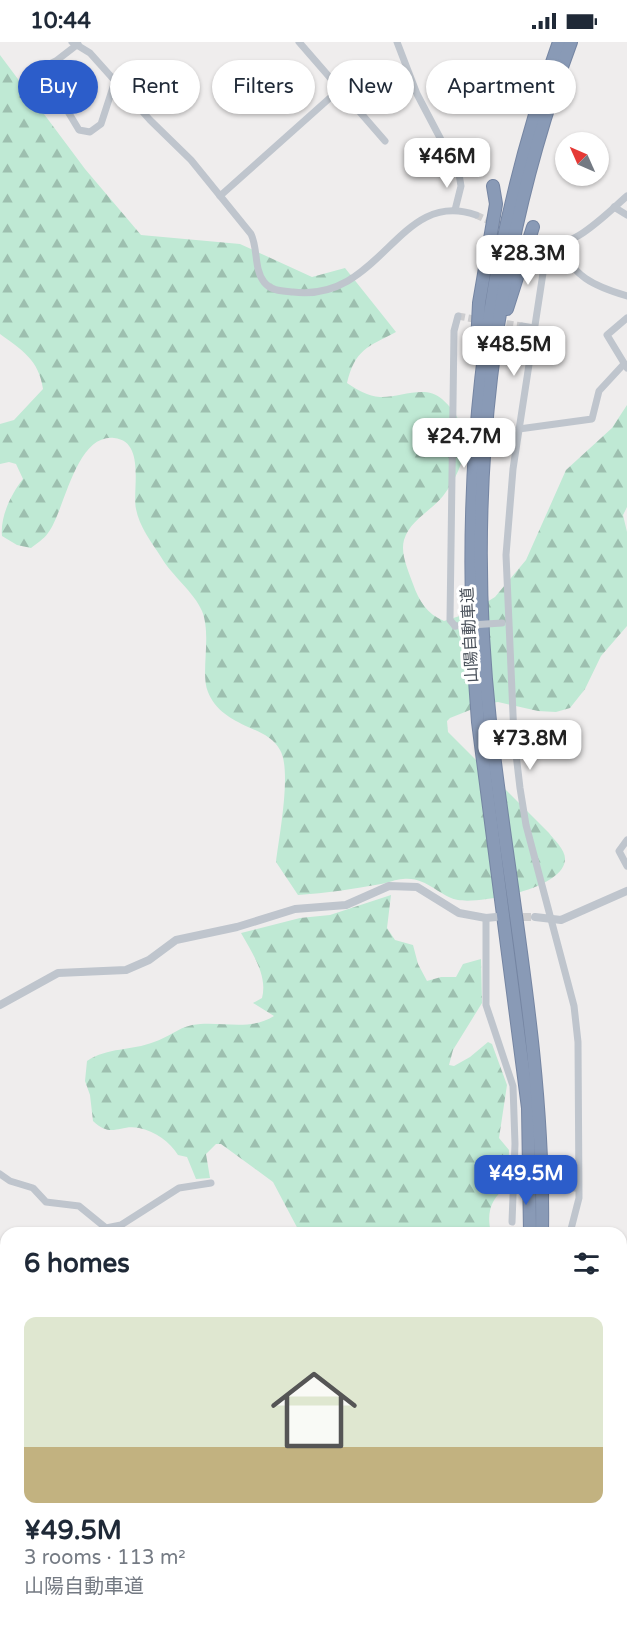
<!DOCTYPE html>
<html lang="en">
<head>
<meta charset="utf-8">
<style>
  :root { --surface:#fff; --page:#f6f6f7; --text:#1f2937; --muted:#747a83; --accent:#2c5dca }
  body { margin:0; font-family:"Varela Round","Noto Sans JP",sans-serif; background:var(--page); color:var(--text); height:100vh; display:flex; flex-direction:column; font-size:22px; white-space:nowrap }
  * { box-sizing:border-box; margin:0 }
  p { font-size:20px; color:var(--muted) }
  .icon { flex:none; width:33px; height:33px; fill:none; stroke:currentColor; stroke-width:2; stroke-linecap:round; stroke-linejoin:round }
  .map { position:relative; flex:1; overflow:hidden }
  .panel { position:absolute; left:0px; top:1185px; width:627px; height:402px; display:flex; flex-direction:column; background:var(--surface); border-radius:18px 18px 0 0; box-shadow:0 2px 4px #0004 }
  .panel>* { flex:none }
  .top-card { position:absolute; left:18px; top:18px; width:591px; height:54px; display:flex; gap:12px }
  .needle { width:39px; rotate:315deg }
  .controls { position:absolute; left:555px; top:90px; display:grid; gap:12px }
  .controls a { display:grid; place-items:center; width:54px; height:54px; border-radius:50%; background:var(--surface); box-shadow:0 2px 4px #0004; font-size:30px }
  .price { position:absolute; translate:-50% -51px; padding:0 14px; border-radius:12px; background:#fff; color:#222; font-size:20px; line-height:39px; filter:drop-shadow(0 2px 3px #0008) }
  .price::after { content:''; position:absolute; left:50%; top:36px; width:18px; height:14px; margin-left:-9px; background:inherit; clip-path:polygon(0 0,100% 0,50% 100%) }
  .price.selected { background:var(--accent); color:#fff }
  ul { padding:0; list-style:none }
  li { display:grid; align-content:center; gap:12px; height:318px; padding:0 24px }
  li span { display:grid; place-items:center; height:186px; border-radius:12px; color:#555 }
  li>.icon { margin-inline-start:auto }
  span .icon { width:108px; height:108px; fill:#fffc; stroke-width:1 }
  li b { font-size:26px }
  h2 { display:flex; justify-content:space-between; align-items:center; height:72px; padding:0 24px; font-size:26px }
  .pill { padding:0 21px; border-radius:27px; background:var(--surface); box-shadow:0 2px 4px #0004; font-size:21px; line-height:54px }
  .pill.selected { background:var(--accent); color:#fff }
  .status { display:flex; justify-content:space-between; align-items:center; height:42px; padding:0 30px; background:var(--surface); direction:ltr }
  .status svg { height:16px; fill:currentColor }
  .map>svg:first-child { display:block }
  .forest { fill:url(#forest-firs) }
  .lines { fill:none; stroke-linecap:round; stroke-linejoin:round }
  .minor-tunnel { stroke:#cdcdcf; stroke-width:7; stroke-dasharray:7 3.5; stroke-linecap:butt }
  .tertiary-tunnel { stroke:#cdcdcf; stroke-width:8; stroke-dasharray:8 4; stroke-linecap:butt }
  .motorway-casing { stroke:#7585a2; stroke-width:14 }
  .minor { stroke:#bfc5cd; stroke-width:7 }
  .tertiary { stroke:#bfc5cd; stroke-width:8 }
  .motorway { stroke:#899ab6; stroke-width:12 }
  .minor-bridge { stroke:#bfc5cd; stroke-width:7 }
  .labels { text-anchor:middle; stroke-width:6; stroke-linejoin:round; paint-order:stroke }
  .street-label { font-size:16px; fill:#474e58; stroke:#fff }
</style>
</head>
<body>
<div class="status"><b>10:44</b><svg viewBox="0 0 49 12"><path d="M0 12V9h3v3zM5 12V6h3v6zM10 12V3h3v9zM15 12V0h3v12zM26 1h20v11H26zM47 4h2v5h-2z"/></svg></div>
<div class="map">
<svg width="627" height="1587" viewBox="0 0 627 1587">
  <defs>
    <pattern id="forest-firs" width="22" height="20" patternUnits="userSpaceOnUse" patternTransform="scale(1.5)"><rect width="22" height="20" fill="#bfe9d4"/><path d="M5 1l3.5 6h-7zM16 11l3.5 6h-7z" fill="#9dbfaf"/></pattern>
  </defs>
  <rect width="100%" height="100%" fill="#efeded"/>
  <g class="forest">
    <path d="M0,13l85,114 56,66 99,9 72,33 33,-9 51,64c-29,15 -41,18 -49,51 10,7 21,13 33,14 20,1 45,-13 62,2 33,29 26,65 1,97 -12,15 -33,24 -39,44 -4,14 5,32 9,44 6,17 14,30 31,37l25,-8 26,-16 31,-37 40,-90 46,-42 15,-23v102l-4,8 4,17v94l-26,30 -16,33 -15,19 -14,4 -18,-1 -40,-9 -13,2 -35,14 -3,3 1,11 101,101c5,7 17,17 16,27 -2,29 -84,44 -107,40 -18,-3 -32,-24 -55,-21 -7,0 -15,4 -22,5 -27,5 -55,9 -83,11l-22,-33c3,-25 16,-92 4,-112 -6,-12 -20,-18 -32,-23 -17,-8 -33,-17 -40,-35 -8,-18 4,-57 -6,-81 -8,-19 -30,-35 -41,-54 -9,-14 -22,-31 -25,-48 -4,-19 10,-68 -22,-71 -39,-4 -49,73 -66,95 -4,6 -11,10 -17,15l-14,-3 -15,-9c-2,-19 9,-42 21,-57l-7,-15 -7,-2 -9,2v-40l14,-4 29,-31c-4,-29 -21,-39 -43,-55z"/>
    <path d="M391,853l-4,33 8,12 18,5 5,19 9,17 14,-4h15l7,-13 18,-5 1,44 -29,47 -4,15 5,1 16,-9 18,-15 4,2 15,41 -8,53 10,12 -1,36c-17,12 -22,26 -17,47h-191l-27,-51 -52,-38h-5l-10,10 4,24 -14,1 -9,-22 -9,-2c-8,-13 -23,-24 -39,-27 -20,-4 -27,11 -46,-7l-3,-26 -5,-14 2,-20c21,-14 44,-10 67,-19 13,-4 24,-14 38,-17 27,-5 57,7 82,-9l-21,-13 9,-5c6,-23 -10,-45 -21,-65l59,-15 30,-3z"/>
    <path d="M0,1202l6,6v373h408l-3,6h-411z"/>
  </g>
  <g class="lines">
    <g class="minor-tunnel">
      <path d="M476,173l63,29"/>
      <path d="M458,274l21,4"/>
      <path d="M496,280l26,4"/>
      <path d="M521,1146h45"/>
    </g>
    <path class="tertiary-tunnel" d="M511,875h24"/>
    <g class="motorway-casing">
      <g id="motorway">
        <path d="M507,267l26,-82"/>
        <path d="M477,302l2,-41 17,-99 -3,-18"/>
        <path d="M530,1191l-2,-125 -50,-386c-19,-235 1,-457 81,-680"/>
        <path d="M542,1191c3,-173 -33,-341 -52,-512 -25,-228 1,-464 81,-679"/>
        <path d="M434,1587l3,-6"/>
        <path d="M446,1587l3,-6"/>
      </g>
    </g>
    <g class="minor">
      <path d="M72,0l18,11 60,67 41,40 60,74c7,14 3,36 13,48 7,9 18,9 29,10 89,11 105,-105 183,-77"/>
      <path d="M299,0l86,99"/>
      <path d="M397,0l20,52 42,80 2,12 -6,24"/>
      <path d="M78,2l-22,17 -31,15c8,28 15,27 42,34l12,20 11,2 11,-8 14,-43"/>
      <path d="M220,154l121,-108"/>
      <path d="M614,165l13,8"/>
      <path d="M539,202c29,11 68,-31 88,-48"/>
      <path d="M556,203c21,32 34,40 71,51"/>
      <path d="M547,205l-34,222 -7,86 8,182 6,51 6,37 48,181 4,36 1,156 -9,35"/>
      <path d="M627,276l-20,17 20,33"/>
      <path d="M522,284l12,2"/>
      <path d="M519,387l73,-10 7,-28 24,-26"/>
      <path d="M455,584l-5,-6 4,-289 4,-15"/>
      <path d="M627,798l-8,11 8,15"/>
      <path d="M486,876v87l27,81 2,58 -3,78"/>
      <path d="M0,1132l10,7 23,7 13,14 33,4 27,22 15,-3 58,-37 32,-5"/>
      <path d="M566,1146h12"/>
      <path d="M621,1396l6,7"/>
      <path d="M621,1524l6,-21"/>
      <path d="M593,1581l1,6"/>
      <path d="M414,1587l4,-6"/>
      <path d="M492,1587l3,-6"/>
    </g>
    <g class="tertiary">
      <path d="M535,875l26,3 66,-29"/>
      <path d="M0,963l58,-32 68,-3 23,-10 27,-20 61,-13 58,-18 51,-4 43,-19 28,1 42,26 27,5 10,-1"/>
    </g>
    <use href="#motorway" class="motorway"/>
    <path class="minor-bridge" d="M455,584l47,-3"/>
  </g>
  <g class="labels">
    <g class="street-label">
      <text transform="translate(469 593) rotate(-93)" y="6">山陽自動車道</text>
    </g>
  </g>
</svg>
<div class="controls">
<a><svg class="needle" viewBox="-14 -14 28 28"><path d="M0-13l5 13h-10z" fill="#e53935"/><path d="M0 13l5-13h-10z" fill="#747a83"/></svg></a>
</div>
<b class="price" style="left:447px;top:147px">¥46M</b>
<b class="price" style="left:528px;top:244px">¥28.3M</b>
<b class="price" style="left:514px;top:335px">¥48.5M</b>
<b class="price" style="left:464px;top:427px">¥24.7M</b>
<b class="price" style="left:530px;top:729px">¥73.8M</b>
<b class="price selected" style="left:526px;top:1164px">¥49.5M</b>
<div class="top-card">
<a class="pill selected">Buy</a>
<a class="pill">Rent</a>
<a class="pill">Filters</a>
<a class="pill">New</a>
<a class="pill">Apartment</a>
</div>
<section class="panel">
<h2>6 homes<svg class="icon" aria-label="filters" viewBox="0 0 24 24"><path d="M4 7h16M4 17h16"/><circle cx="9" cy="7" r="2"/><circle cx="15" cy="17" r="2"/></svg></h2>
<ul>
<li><span style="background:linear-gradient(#dfe7d0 70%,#c2b280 0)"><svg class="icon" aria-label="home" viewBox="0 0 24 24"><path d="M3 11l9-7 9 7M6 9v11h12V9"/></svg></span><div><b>¥49.5M</b><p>3 rooms · 113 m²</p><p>山陽自動車道</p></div></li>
</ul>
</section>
</div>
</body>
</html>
